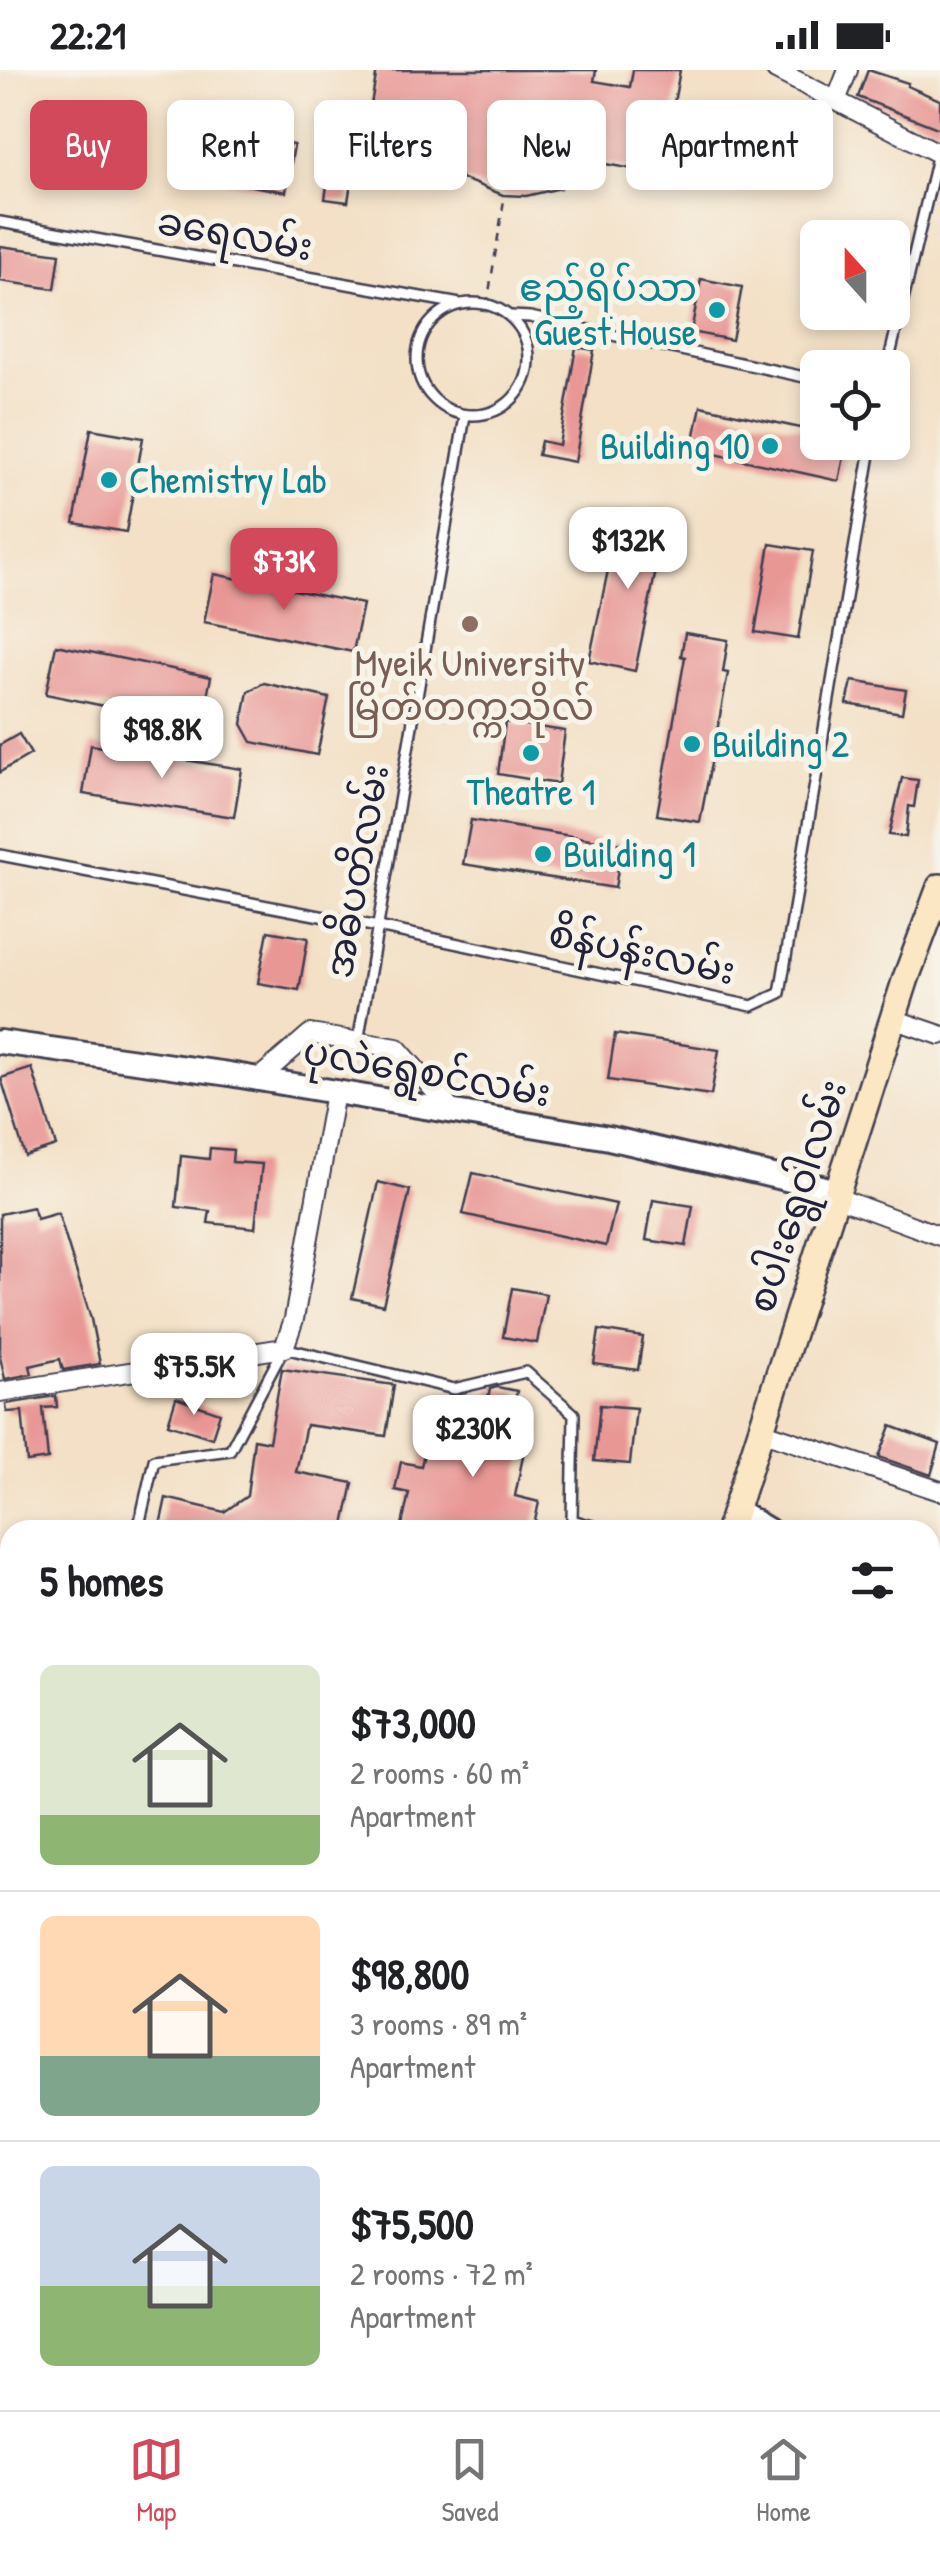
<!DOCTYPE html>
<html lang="en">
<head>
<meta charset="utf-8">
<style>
  :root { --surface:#fff; --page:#f6f6f6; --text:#202124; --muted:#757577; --line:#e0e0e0; --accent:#d1495b }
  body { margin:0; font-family:"Patrick Hand","Noto Sans Myanmar",sans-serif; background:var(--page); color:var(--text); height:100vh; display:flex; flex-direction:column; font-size:38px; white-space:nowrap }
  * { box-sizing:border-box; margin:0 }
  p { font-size:32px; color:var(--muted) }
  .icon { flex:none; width:55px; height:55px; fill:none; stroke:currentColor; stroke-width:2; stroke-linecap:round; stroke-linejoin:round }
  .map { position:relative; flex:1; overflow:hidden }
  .drawer { position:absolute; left:0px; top:1450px; width:940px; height:890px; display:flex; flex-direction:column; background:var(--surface); border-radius:30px 30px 0 0; box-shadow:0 5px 15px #0003 }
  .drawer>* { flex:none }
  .hud { position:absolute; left:30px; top:30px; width:880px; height:90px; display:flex; gap:20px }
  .needle { width:65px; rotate:339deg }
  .buttons { position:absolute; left:800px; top:150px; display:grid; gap:20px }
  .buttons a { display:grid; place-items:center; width:110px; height:110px; border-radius:15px; background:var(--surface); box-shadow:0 5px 15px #0003; font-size:50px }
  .price { position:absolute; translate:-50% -85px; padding:0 22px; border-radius:20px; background:#fff; color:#222; font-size:32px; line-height:65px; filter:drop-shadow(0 2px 5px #0008) }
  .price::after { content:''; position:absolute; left:50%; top:60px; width:30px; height:22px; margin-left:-15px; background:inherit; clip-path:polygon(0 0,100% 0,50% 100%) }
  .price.active { background:var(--accent); color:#fff }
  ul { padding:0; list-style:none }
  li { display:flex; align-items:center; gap:30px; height:250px; padding:0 40px }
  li+li { border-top:2px solid var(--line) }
  li span { display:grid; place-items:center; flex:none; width:280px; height:200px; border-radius:15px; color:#555 }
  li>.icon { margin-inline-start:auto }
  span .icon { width:120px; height:120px; fill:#fffc; stroke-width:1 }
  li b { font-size:42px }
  h2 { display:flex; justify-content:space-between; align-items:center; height:120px; padding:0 40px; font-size:42px }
  .tag { padding:0 35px; border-radius:15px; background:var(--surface); box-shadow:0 5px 15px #0003; font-size:35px; line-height:90px }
  .tag.active { background:var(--accent); color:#fff }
  .status { display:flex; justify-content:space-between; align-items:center; height:70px; padding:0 50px; background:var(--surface); direction:ltr }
  .status svg { height:28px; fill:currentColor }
  .dock { display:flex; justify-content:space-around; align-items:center; height:140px; border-top:2px solid var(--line); background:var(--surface); font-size:28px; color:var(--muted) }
  .dock a { display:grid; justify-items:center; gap:5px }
  .dock .active { color:var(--accent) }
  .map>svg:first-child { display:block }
  .building { fill:#e89795 }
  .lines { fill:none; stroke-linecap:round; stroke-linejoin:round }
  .service-casing { stroke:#413e50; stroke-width:14 }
  .minor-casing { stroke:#413e50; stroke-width:22 }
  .tertiary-casing { stroke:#413e50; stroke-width:28 }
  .secondary-casing { stroke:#413e50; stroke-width:30 }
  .path { stroke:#413e50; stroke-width:2.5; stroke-dasharray:8 8; stroke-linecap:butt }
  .service { stroke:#fff; stroke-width:9 }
  .minor { stroke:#fff; stroke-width:18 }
  .tertiary { stroke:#fff; stroke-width:22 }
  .secondary { stroke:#fbe7c3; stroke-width:25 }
  .culture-dot { fill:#0f9aa8; stroke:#f7f3e8; stroke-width:4 }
  .education-dot { fill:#8d6e63; stroke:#f7f3e8; stroke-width:4 }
  .labels { text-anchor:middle; stroke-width:10; stroke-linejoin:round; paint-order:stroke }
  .street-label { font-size:38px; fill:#22223b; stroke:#f7f3e8 }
  .culture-label { font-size:38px; fill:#0d838f; stroke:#f7f3e8; text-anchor:start }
  .education-label { font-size:38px; fill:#785e54; stroke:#f7f3e8 }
</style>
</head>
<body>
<div class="status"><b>22:21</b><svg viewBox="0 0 49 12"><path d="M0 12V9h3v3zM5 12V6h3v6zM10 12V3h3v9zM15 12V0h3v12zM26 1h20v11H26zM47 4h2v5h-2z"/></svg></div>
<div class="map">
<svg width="940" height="2340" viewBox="0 0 940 2340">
  <rect width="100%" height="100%" fill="#f7f3e8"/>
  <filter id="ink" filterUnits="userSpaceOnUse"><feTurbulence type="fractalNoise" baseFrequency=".01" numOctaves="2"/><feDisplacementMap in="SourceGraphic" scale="20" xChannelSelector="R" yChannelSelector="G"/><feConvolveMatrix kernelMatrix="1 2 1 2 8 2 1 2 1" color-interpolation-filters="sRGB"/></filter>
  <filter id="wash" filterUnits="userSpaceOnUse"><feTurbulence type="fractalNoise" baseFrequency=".0048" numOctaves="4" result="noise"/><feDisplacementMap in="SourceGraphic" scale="40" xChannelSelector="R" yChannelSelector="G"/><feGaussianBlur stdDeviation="2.25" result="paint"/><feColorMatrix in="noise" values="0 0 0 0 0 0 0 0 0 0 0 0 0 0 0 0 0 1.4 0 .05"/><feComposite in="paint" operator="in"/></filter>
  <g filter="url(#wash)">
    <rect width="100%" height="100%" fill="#f3e0c6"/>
    <g id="blocks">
      <g class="building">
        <path d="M377,0h219l-2,11 36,6 3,-17h47l-19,104 -78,-14 -3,17 -16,-1 -3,12 -35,8 -23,-1 -40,-16 -14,-12 2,-10 -13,-2 4,-20 -74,-13z"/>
        <path d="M868,0l40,13 -1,3 33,14v29l-82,-32z"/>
        <path d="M205,59l89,16 -8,47 -90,-16z"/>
        <path d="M334,69l23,4 -9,59 -23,-3z"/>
        <path d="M0,176l60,8 -5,35 -55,-8z"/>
        <path d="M701,209l41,8 -10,53 -41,-8z"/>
        <path d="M576,277l18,3 -19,112 -37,-7 3,-14 18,4z"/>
        <path d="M701,336l117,26v10h29l-8,39 -147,-32z"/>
        <path d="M91,359l52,9 -17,94 -52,-9z"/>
        <path d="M620,443l46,9 -31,149 -46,-10z"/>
        <path d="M770,474l43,7 -15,88 -43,-7z"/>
        <path d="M214,504l149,30 -10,48 -149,-30z"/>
        <path d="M685,563l43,7 -5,32 5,1 -28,149 -43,-7 28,-158 -4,-1z"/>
        <path d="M56,575l155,32 -10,49 -155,-32z"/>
        <path d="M852,611l54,9 -4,23 -55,-9z"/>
        <path d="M264,613l65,15 -12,57 -65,-13 -10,-18 6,-33z"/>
        <path d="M505,652l60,9 -7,53 -60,-10z"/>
        <path d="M19,664l12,20 -31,18v-27z"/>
        <path d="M91,675l151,24 -8,48 -151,-23z"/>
        <path d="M902,708l16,2 -4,27 -5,-1 -3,31 -17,-2z"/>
        <path d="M471,750l151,24 -7,44 -152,-24z"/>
        <path d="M268,861l40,7 -9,52 -41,-7z"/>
        <path d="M615,964l104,16 -8,45 -103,-15z"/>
        <path d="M32,998l24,78 -31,10 -24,-78z"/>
        <path d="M210,1078l23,2 -1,12 30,2 -7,64 -47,-5 2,-12 -34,-4 5,-51 28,3z"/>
        <path d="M473,1103l143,31 -10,42 -143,-32z"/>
        <path d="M378,1112l32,8 -27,115 -31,-7z"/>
        <path d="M653,1130l40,6 -7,40 -40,-6z"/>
        <path d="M33,1137l4,12 21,-6 33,106 9,45 -37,6 -3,-11 -30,7 2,8 -27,5 -5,-22v-143z"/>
        <path d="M512,1218l34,6 -9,49 -34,-6z"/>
        <path d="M599,1260l44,7 -5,33 -44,-6z"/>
        <path d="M282,1299l112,16 -8,51 -80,-11 -10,47 57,11 -10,47h-184l7,-32 58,14 23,-16 7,-57 15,3z"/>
        <path d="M497,1317l20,4 -7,32 19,3 -14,70 24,6 -6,28h-132l8,-37 -14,-3 6,-28 20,4 4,-16 50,10 15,-71z"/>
        <path d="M56,1326l1,11 -14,1 5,51 -21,3 -5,-51 -15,1 -1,-8z"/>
        <path d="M176,1328l44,15 -8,25 -44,-14z"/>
        <path d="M600,1335l36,3 -6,56 -36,-3z"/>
        <path d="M891,1356l49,18 -9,31 -52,-18z"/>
      </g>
    </g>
  </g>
  <g filter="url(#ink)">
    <use href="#blocks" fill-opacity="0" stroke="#413e50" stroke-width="2.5"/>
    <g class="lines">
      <g class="service-casing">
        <g id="service">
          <path d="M0,152l460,82"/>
          <circle cx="473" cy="289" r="56"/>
          <path d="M511,246l19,1 288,63"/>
          <path d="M887,298l51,-215"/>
          <path d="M0,785l378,72 374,79 28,-13 92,-551"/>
          <path d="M358,972l107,-626"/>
          <path d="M138,1460l16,-70 76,-10 54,-102 170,41 72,-17 48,42 -2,106 34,10"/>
        </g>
      </g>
      <g class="minor-casing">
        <g id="minor">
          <path d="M776,0l164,84"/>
          <path d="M836,31l12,-31"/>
          <path d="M893,949l47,16"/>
          <path d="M258,1009l52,-45 87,14 57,65"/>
          <path d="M835,1127l105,39"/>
          <path d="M0,1322l284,-44 10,-29 41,-226"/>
          <path d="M761,1361l179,60"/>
          <path d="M0,1500l10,-1"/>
          <path d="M930,1652l10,-32"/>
          <path d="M930,1906l10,4"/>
          <path d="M930,2020l10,-27"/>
          <path d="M0,2189l10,26"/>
          <path d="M0,2316l10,-20"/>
          <path d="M123,2330l21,10"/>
          <path d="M896,2330l4,10"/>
        </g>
      </g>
      <g class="tertiary-casing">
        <g id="tertiary">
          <path d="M0,972l229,32 380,64 229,53"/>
          <path d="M736,1441l32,19"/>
          <path d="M930,1570l10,7"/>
        </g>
      </g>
      <g class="secondary-casing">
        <g id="secondary">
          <path d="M729,1460l177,-552 34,-91"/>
          <path d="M418,2340l3,-10"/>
        </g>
      </g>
      <path class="path" d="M487,235l17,-105"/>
      <use href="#service" class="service"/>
      <use href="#minor" class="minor"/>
      <use href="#tertiary" class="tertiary"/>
      <use href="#secondary" class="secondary"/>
    </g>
  </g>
  <g class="culture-dot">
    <circle cx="717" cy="240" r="10"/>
    <circle cx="770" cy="376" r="10"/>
    <circle cx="109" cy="410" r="10"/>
    <circle cx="692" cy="674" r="10"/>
    <circle cx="531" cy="683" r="10"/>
    <circle cx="543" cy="784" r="10"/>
  </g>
  <circle class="education-dot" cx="470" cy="554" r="10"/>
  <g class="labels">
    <g class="street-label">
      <text transform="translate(235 164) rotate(10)" y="13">ခရေလမ်း</text>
      <text transform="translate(357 801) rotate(-80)" y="13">အဓိပတိလမ်း</text>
      <text transform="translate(642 882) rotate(12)" y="13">စိန်ပန်းလမ်း</text>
      <text transform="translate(427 1002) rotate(10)" y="13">ပုလဲရွေစင်လမ်း</text>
      <text transform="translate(797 1126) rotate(-72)" y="13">စပါးရွေဝါလမ်း</text>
    </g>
    <g class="culture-label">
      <text x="697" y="231" text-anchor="end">ဧည့်ရိပ်သာ<tspan x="697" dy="44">Guest House</tspan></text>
      <text x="750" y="389" text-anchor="end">Building 10</text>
      <text x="129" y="423">Chemistry Lab</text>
      <text x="712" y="687">Building 2</text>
      <text x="531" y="735" text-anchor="middle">Theatre 1</text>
      <text x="563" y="797">Building 1</text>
    </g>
    <g class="education-label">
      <text x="470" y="606">Myeik University<tspan x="470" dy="44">မြိတ်တက္ကသိုလ်</tspan></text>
    </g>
  </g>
</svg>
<div class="buttons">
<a><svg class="needle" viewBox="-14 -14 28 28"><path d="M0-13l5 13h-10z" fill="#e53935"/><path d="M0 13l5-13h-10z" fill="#757577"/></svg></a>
<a><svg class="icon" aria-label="locate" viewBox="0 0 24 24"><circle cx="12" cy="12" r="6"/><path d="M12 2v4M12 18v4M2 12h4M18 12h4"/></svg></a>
</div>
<b class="price" style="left:628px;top:522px">$132K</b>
<b class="price active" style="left:284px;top:543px">$73K</b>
<b class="price" style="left:162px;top:711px">$98.8K</b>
<b class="price" style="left:194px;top:1348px">$75.5K</b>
<b class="price" style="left:473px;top:1410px">$230K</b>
<div class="hud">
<a class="tag active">Buy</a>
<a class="tag">Rent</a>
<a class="tag">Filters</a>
<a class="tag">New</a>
<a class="tag">Apartment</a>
</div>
<section class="drawer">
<h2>5 homes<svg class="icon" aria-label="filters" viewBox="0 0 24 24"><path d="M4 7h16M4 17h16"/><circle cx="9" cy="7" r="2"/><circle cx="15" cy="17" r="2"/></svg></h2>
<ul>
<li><span style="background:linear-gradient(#dfe7d0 75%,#8fb573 0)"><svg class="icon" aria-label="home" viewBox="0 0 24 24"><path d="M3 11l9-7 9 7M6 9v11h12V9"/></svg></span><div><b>$73,000</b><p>2 rooms · 60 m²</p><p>Apartment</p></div></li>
<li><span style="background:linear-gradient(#ffd9b3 70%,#7fa58c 0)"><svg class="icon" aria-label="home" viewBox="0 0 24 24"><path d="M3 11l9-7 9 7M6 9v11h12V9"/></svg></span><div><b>$98,800</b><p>3 rooms · 89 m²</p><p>Apartment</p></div></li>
<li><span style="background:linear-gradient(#c9d6e8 60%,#8fb573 0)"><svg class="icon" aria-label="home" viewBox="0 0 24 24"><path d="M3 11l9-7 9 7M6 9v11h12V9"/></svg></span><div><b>$75,500</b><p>2 rooms · 72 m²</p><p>Apartment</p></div></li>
</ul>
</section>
</div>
<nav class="dock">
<a class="active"><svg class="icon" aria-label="map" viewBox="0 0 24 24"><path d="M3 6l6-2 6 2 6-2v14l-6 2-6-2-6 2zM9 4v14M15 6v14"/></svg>Map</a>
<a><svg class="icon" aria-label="saved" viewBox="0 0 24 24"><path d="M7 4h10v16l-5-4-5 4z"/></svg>Saved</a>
<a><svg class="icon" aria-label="home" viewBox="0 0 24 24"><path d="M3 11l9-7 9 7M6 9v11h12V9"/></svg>Home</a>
</nav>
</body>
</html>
